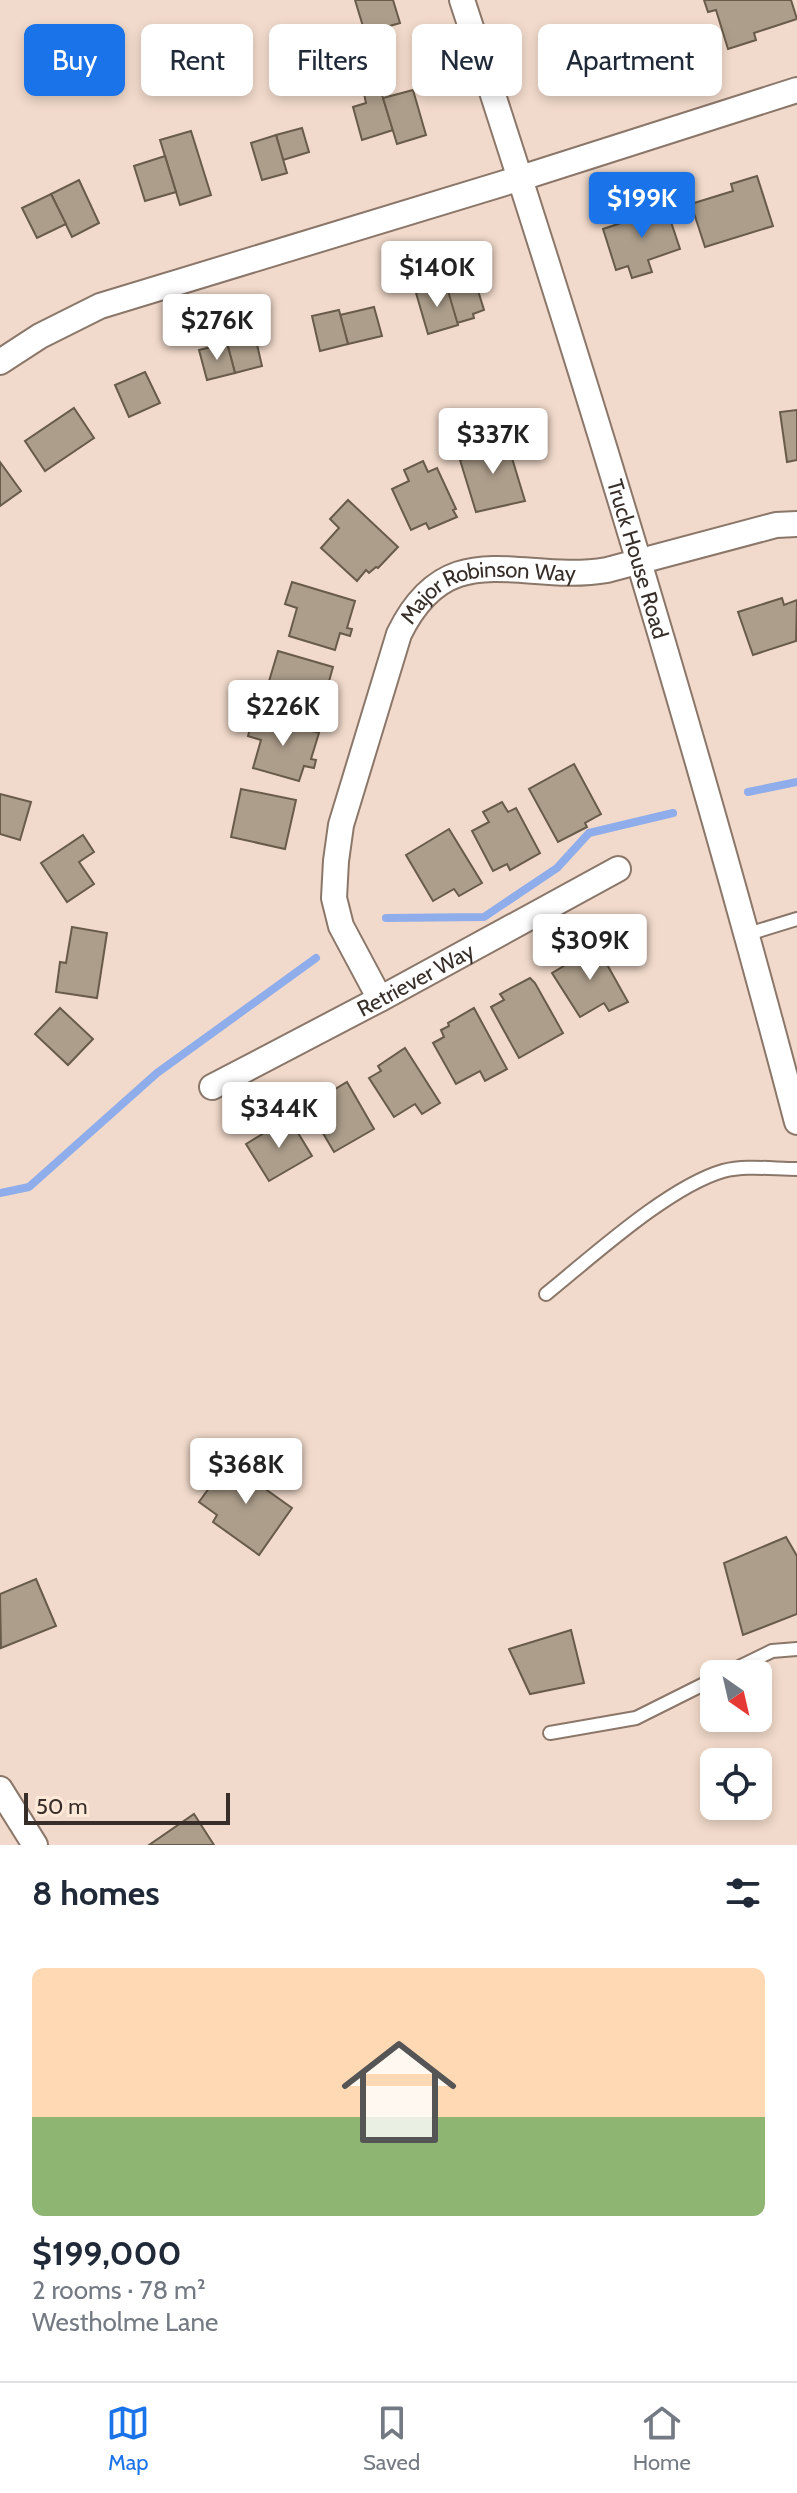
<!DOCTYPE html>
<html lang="en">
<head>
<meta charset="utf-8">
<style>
  :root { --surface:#fff; --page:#f6f6f7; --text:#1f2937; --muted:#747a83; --line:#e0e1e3; --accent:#1a73e8 }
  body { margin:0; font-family:Cabin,sans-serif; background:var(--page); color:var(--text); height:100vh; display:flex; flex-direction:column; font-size:30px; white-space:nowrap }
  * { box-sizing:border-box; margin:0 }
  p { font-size:26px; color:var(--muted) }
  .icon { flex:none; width:44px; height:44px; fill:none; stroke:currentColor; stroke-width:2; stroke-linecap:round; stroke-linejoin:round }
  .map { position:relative; height:1845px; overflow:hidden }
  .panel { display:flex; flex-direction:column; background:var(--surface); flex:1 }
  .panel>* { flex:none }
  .hud { position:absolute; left:24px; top:24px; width:750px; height:72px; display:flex; gap:16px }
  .needle { width:52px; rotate:146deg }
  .buttons { position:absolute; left:700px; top:1660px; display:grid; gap:16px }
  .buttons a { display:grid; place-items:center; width:72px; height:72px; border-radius:12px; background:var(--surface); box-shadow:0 4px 12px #0003; font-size:40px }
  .scale { position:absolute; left:24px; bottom:20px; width:206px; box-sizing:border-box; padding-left:8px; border:4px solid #372e29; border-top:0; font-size:22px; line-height:28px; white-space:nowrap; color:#372e29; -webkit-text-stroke:6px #fee8d8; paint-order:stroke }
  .price { position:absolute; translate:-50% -68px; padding:0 18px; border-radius:8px; background:#fff; color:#222; font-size:26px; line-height:52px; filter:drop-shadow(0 2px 4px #0008) }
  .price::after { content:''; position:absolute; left:50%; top:48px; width:24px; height:18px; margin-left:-12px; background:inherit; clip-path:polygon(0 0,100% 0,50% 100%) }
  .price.selected { background:var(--accent); color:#fff }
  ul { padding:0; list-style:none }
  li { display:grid; align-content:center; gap:16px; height:424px; padding:0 32px }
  li span { display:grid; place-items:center; height:248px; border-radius:12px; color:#555 }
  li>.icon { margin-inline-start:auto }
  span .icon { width:144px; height:144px; fill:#fffc; stroke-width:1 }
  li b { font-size:34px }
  h2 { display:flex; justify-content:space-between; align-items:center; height:96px; padding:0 32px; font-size:34px }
  .tag { padding:0 28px; border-radius:12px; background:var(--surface); box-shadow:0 4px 12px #0003; font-size:28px; line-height:72px }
  .tag.selected { background:var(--accent); color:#fff }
  .menu { display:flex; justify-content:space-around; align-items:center; height:112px; border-top:2px solid var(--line); background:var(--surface); font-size:22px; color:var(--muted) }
  .menu a { display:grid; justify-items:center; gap:4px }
  .menu .selected { color:var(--accent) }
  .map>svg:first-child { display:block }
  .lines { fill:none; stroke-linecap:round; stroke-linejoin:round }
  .stream { stroke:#8fadea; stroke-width:8 }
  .building { fill:#ad9e8b; stroke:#685b49; stroke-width:2 }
  .lane-casing { stroke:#8b776a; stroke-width:16 }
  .street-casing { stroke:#8b776a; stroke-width:28 }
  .lane { stroke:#fff; stroke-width:12 }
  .street { stroke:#fff; stroke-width:24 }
  .labels { text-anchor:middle; stroke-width:6; stroke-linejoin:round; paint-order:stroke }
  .street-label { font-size:22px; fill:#372e29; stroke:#fee8d8 }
</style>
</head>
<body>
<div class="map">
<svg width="797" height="1845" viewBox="0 0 797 1845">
  <rect width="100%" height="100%" fill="#f1dacb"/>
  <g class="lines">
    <g class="stream">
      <path d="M748,792l49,-10"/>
      <path d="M386,918l98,-1 73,-49 32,-35 84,-20"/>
      <path d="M0,1193l29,-6 128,-114 159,-115"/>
    </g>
  </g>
  <g class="building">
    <path d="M355,0h38l7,23 -35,10z"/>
    <path d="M704,0h87l6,19 -43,14 2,7 -28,9 -12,-39 -8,2z"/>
    <path d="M638,26l17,50 -29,9 -2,-8 -42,14 -2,-6 -14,4 -7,-22 13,-5 -4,-12z"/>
    <path d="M379,85l14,45 -31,10 -9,-33 13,-4 -3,-14z"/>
    <path d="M413,90l13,45 -29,9 -14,-46z"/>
    <path d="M302,128l7,24 -26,8 -7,-25z"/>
    <path d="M191,131l20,64 -31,10 -20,-65z"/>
    <path d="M276,135l11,38 -25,7 -11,-37z"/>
    <path d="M165,156l11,36 -31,9 -11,-35z"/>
    <path d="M757,176l16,50 -68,21 -14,-43 42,-13 -2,-7z"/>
    <path d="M79,180l20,43 -27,14 -21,-43z"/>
    <path d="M51,194l15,30 -29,14 -15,-30z"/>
    <path d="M664,201l16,48 -32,11 4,12 -20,6 -4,-12 -12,4 -13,-41 36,-12 -2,-7z"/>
    <path d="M471,268l13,42 -11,4 1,4 -17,5 -14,-46z"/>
    <path d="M446,284l12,41 -30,9 -12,-41z"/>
    <path d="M374,307l8,29 -34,8 -8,-29z"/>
    <path d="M339,310l9,34 -28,7 -8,-35z"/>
    <path d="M255,336l7,30 -27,7 -8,-30z"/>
    <path d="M227,343l8,30 -28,7 -8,-30z"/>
    <path d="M145,372l15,31 -31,14 -14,-32z"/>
    <path d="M74,408l20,30 -49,33 -20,-30z"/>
    <path d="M797,410v50l-10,2 -7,-50z"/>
    <path d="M505,435l20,66 -49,11 -16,-52 27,-9 -4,-10z"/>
    <path d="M423,461l5,11 9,-4 19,41 -3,1 4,7 -28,12 -3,-6 -15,7 -19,-41 17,-8 -5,-11z"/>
    <path d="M0,462l21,29 -21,15z"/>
    <path d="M348,500l50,47 -20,21 -2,-1 -7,6 -3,-3 -9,11 -36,-33 18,-20 -9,-9z"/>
    <path d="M292,582l63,19 -8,27 5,1 -2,7 -10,-3 -5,17 -46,-14 8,-28 -12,-4z"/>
    <path d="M782,598l2,7 13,-5 -1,41 -43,14 -15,-43z"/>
    <path d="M278,651l55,16 -7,25 8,2 -2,8 -9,-3 -4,15 -55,-16z"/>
    <path d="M254,715l65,18 -8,26 5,1 -2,8 -10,-2 -5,15 -46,-13 8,-28 -13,-4z"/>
    <path d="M574,764l27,50 -16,9 2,4 -29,15 -29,-53z"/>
    <path d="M241,789l55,11 -11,49 -54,-12z"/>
    <path d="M0,794l31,8 -11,38 -20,-6z"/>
    <path d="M502,802l6,10 8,-4 24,45 -30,17 -3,-6 -14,7 -21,-40 17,-9 -6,-10z"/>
    <path d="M449,829l33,54 -23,13 -5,-7 -21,12 -27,-46z"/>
    <path d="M83,835l11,17 -15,10 15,22 -27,18 -26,-39z"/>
    <path d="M72,927l35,6 -10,65 -41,-6 4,-30 6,1z"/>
    <path d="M595,943l33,59 -19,9 -5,-8 -24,14 -28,-44 20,-12 -2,-5z"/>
    <path d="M530,978l5,5 28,50 -44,25 -28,-51 13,-7 -4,-6z"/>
    <path d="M60,1008l33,31 -25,26 -33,-31z"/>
    <path d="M474,1008l33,61 -22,12 -5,-10 -24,13 -23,-41 11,-6 -3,-7 8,-4 -1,-3z"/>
    <path d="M405,1048l35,55 -18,11 -7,-10 -21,13 -25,-39 12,-7 -3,-5z"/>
    <path d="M347,1082l27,47 -40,23 -27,-46z"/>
    <path d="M289,1118l23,38 -43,25 -23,-37z"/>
    <path d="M250,1460l23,16 -9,12 28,20 -33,47 -46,-33 4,-7 -18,-13 26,-36 13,9z"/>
    <path d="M786,1537l11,19v58l-54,21 -19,-72z"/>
    <path d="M36,1579l20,47 -55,22 -1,-54z"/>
    <path d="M571,1630l13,53 -54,11 -21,-45z"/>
    <path d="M194,1814l20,31h-65z"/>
  </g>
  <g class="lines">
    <g class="lane-casing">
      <g id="lane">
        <path d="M748,934l49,-15"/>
        <path d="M546,1294c46,-37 122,-107 177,-123 22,-6 51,-2 74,-2"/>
        <path d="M725,1674l47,-23 25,-2"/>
        <path d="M550,1733l86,-15 78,-39"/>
      </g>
    </g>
    <g class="street-casing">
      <g id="street">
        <path id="s1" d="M462,0c122,371 236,745 335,1122"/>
        <path d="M0,362l40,-26 60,-30 421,-128 276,-88"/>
        <path id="s2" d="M380,999l-39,-73 -7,-28 2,-37 5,-36 58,-191c50,-103 123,-49 208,-64l169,-45 21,-1"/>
        <path id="s3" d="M212,1087l168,-88 238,-130"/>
        <path d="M0,1789l35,56"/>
      </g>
    </g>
    <use href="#lane" class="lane"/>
    <use href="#street" class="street"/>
  </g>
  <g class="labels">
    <g class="street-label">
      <text dy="8" stroke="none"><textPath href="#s1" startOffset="586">Truck House Road</textPath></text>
      <text dy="8" stroke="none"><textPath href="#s2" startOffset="494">Major Robinson Way</textPath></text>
      <text dy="8" stroke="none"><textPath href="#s3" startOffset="230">Retriever Way</textPath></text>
    </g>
  </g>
</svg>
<div class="buttons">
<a><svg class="needle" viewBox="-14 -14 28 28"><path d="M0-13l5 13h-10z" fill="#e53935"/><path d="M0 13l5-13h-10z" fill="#747a83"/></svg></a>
<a><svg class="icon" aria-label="locate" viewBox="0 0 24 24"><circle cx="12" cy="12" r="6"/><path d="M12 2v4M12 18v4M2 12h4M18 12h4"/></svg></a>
</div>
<div class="scale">50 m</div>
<b class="price selected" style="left:642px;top:240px">$199K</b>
<b class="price" style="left:437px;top:309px">$140K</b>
<b class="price" style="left:217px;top:362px">$276K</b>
<b class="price" style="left:493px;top:476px">$337K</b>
<b class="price" style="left:283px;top:748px">$226K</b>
<b class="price" style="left:590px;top:982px">$309K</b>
<b class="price" style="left:279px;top:1150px">$344K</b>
<b class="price" style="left:246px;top:1506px">$368K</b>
<div class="hud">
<a class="tag selected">Buy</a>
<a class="tag">Rent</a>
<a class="tag">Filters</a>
<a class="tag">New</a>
<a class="tag">Apartment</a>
</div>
</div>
<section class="panel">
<h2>8 homes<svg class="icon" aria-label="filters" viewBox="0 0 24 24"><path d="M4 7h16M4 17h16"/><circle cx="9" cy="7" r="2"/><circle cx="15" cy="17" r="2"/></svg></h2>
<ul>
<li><span style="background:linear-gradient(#ffd9b3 60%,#8fb573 0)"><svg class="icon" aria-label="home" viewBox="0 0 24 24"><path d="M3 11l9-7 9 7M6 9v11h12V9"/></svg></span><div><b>$199,000</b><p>2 rooms · 78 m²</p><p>Westholme Lane</p></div></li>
</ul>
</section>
<nav class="menu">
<a class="selected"><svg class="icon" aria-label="map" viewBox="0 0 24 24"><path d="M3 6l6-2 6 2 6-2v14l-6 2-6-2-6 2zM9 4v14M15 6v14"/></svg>Map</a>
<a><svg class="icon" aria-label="saved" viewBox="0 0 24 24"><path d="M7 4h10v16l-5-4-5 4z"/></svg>Saved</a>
<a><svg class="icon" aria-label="home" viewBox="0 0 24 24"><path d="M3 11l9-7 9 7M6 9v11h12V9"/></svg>Home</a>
</nav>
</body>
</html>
